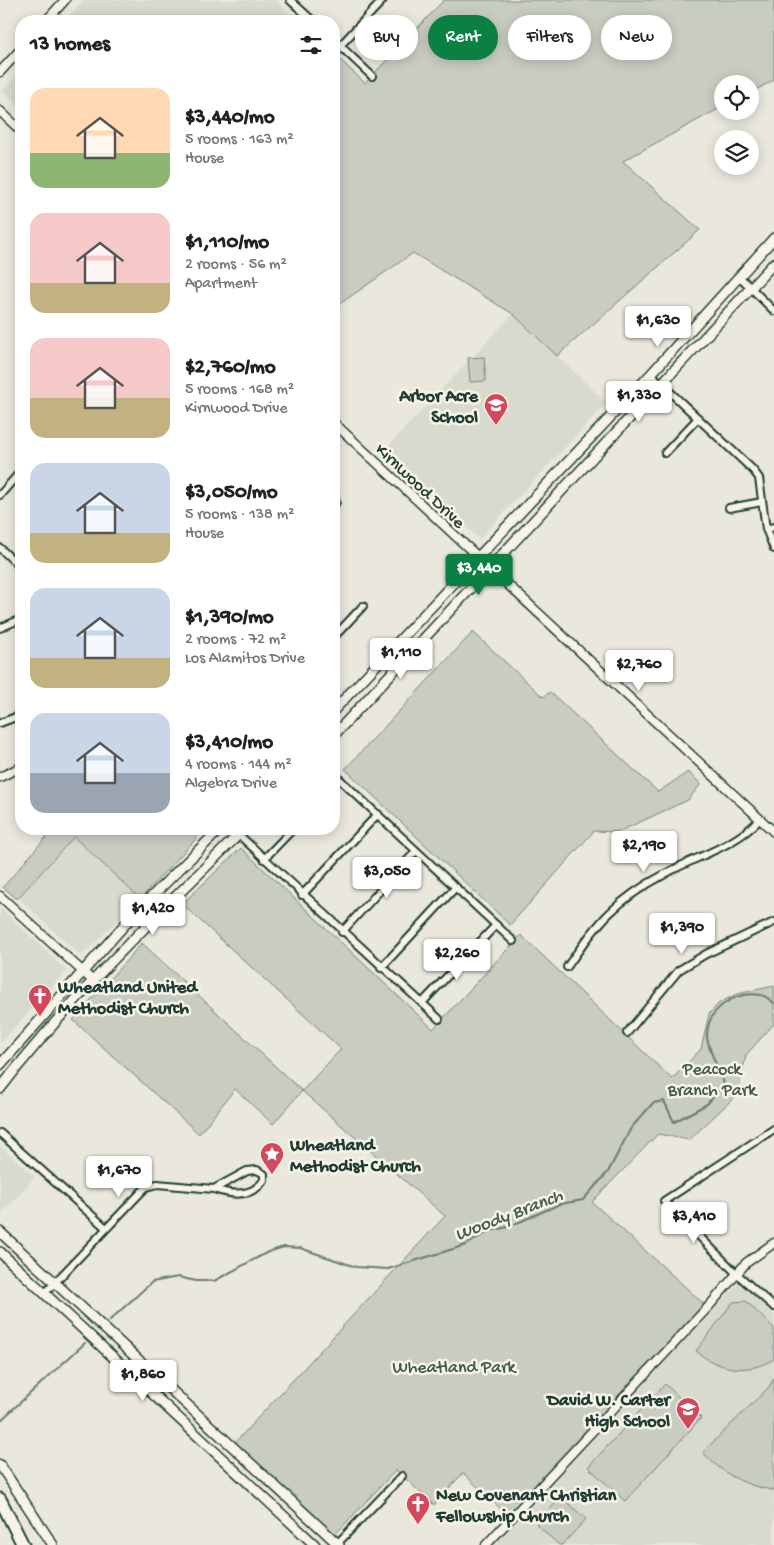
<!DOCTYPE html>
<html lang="en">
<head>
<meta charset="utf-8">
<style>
  :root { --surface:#fff; --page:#f6f6f6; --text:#222; --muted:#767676; --accent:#0b8043 }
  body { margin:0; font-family:"Gochi Hand",sans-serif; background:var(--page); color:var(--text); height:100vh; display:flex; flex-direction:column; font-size:19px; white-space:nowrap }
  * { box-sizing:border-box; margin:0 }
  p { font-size:16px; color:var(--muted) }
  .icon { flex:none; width:28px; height:28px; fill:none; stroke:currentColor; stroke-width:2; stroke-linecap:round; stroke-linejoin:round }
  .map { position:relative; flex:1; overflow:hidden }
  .side { position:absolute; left:15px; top:15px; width:325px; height:820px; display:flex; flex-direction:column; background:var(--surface); border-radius:20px; box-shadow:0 2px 12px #0003 }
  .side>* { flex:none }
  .top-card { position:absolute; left:355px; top:15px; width:344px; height:45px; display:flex; gap:10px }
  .buttons { position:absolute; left:714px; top:75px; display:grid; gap:10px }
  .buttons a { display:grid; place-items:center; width:45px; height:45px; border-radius:50%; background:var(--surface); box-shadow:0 2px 12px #0003; font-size:25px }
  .price { position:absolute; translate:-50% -42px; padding:0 11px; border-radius:5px; background:#fff; color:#222; font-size:16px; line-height:32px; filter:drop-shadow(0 1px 2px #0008) }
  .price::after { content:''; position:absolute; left:50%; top:30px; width:15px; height:11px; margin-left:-8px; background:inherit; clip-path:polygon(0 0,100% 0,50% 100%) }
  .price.on { background:var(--accent); color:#fff }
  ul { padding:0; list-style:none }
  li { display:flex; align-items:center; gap:15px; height:125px; padding:0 15px }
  li span { display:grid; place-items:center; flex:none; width:140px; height:100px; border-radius:15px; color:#555 }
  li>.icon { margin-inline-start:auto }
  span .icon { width:60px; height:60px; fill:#fffc; stroke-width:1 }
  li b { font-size:21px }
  h2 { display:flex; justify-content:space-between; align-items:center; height:60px; padding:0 15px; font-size:21px }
  .chip { padding:0 18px; border-radius:22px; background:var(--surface); box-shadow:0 2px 12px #0003; font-size:18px; line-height:45px }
  .chip.on { background:var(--accent); color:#fff }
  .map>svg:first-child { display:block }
  .built { fill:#d9dacf }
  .green { fill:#c8ccc1; stroke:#74847a }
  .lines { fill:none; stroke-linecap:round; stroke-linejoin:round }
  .stream { stroke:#6a7c72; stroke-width:2 }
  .minor-casing { stroke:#1f3d34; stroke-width:10 }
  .tertiary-casing { stroke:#1f3d34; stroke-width:11 }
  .secondary-casing { stroke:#1f3d34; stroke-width:12 }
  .motorway-casing { stroke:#1f3d34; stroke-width:15 }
  .minor { stroke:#f7f3e8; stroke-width:6 }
  .tertiary { stroke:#f7f3e8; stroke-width:8 }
  .secondary { stroke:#f7f3e8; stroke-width:9 }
  .motorway { stroke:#f7f3e8; stroke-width:11 }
  .labels { text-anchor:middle; stroke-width:5; stroke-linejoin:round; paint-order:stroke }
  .poi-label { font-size:18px; font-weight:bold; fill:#1f3d34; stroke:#f7f3e8; text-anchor:start }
  .street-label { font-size:18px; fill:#1f3d34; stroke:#f7f3e8 }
  .park-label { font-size:18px; fill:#415a50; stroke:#f7f3e8 }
  .water-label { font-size:19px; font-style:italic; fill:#445c53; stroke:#f7f3e8 }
</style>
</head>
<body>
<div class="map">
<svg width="774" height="1545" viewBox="0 0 774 1545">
  <rect width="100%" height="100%" fill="#eae8dd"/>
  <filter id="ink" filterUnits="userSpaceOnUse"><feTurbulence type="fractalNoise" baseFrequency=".02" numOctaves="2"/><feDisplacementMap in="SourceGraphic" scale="10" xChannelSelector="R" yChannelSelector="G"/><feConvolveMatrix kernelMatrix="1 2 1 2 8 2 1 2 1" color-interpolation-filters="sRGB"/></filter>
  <g filter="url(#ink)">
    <g class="built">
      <path d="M84,0h192l15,15 -6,6h-220z"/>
      <path d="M21,70v39l-19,-18z"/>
      <path d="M513,314l94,89 -128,136 -94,-90z"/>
      <path d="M75,838l65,61 -59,57 -63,-58z"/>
      <path d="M0,908l67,63 -67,72z"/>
      <path d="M0,1146l35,31 -35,39z"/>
      <path d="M739,1282l35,33v230h-280z"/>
    </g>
    <g class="green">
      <path d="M444,0h330v80l-24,13v-9h-28v23l-99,54 77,69 -143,126 -44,-42 -100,-61 -79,55v-254l31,29z"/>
      <path d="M484,357l2,24 -16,1 -2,-24z"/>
      <path d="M473,632l70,65 7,-5 108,100 30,-20 13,12 -13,16 -70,32 -24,-1 -84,94 -165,-156z"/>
      <path d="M53,829h12l7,6 6,-6h127l-65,70 -66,-62 -57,62 -14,-12z"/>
      <path d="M241,848l192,181 88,-94 151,144 29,-30 8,-35 10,-11 18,-9 37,-8v38l-28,31 -9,40 -48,45 -31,-6 -66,68 113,103 -197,211 -45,-43 -29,32 -38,-35 -67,71 -100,-92 216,-233 -143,-125 -29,33 -38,-35 -36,45 -126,-114 69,-77 160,148 39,-42 -159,-145z"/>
      <path d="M746,1301l28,27v31c-26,16 -56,11 -78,-8l37,-49z"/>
      <path d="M774,1378v112c-28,-3 -53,-17 -71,-38l66,-65z"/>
      <path d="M665,1384l36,34 -76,83 -37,-34z"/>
      <path d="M561,1497l25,22 -24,26h-3l-23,-21z"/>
    </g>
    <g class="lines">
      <g class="stream">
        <path d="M110,1320l42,-38 26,-5 18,4h18l54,-29 16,-5 16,1 56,19 32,2 78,-24 24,-14 18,-4 52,-23 23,-4 25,-28 23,-44 22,-25 11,-2 10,21 33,-18 17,-20c-4,-13 -17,-36 -17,-48 0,-28 28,-45 54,-41 5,1 9,5 13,8"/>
        <path d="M0,1421l85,-78"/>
      </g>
      <g class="minor-casing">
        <g id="minor">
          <path d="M290,0l23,21"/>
          <path d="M334,40l38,36"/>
          <path d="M340,46l43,-46"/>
          <path d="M739,276l35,35"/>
          <path d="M651,374l102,96 6,8 7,51 8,20"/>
          <path d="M665,453l33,-35"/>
          <path d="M334,494l2,8 -2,3"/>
          <path d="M0,495l21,-24"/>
          <path d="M729,508l33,-6"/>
          <path d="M766,529l8,-2"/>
          <path d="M0,548l21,20"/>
          <path d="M0,628l21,-9"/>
          <path d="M334,637l29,-31"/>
          <path d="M0,723l21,-8"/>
          <path d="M238,834l184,169 74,-78 -162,-151"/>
          <path d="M264,859l29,-30"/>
          <path d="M302,895l76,-81"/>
          <path d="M496,925l17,16"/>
          <path d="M342,932l74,-81"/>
          <path d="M567,967c31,-45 49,-67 98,-93 31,-18 70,-27 95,-55"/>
          <path d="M381,968l75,-81"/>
          <path d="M422,1003l17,16"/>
          <path d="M627,1033l52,-63 27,-16 68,-32"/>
          <path d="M774,1129l-110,72 73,73 37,33"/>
          <path d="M0,1133l106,95"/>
          <path d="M257,1170l7,4v6c-12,18 -33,15 -50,9l33,-18z"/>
          <path d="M45,1293l101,-106 11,-3 57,5"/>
          <path d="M336,1545l66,-69"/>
        </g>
      </g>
      <g class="tertiary-casing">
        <g id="tertiary">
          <path d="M46,21l19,-21"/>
          <path d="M0,72l21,-23"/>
          <path d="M0,111l21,20"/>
          <path d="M334,423l440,409"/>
          <path d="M0,777l21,-10"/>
          <path d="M0,896l93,85"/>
          <path d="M486,1545l224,-240 36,-42 28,-20"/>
        </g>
      </g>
      <g class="secondary-casing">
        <g id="secondary">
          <path d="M334,710l317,-336 123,-136"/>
          <path d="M334,735l440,-472"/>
          <path d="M0,1065l135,-152 85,-84"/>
          <path d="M0,1089c73,-95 160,-176 244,-260"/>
          <path d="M0,1232l339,313"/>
          <path d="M0,1252l315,293"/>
          <path d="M0,1465l53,80"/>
        </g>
      </g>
      <g class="motorway-casing">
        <path id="motorway" d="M0,1499l23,46"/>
      </g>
      <use href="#minor" class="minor"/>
      <use href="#tertiary" class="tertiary"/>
      <use href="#secondary" class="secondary"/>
      <use href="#motorway" class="motorway"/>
    </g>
  </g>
  <defs>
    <g id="school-pin" transform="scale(1.25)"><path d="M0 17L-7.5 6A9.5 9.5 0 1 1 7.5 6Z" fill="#d1495b" stroke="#f7f3e8"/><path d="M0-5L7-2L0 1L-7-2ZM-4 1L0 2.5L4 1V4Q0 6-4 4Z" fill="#fff"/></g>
    <g id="church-pin" transform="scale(1.25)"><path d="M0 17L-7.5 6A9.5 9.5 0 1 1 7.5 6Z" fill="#d1495b" stroke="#f7f3e8"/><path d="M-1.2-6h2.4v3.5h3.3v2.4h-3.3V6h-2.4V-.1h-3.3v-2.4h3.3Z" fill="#fff"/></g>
    <g id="sight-pin" transform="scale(1.25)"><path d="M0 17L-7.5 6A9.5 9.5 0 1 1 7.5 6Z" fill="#d1495b" stroke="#f7f3e8"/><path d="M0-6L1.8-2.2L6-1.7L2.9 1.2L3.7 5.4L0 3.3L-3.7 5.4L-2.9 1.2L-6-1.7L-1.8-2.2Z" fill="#fff"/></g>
  </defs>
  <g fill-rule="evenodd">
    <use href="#school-pin" x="496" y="405"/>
    <use href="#church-pin" x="40" y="996"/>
    <use href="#sight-pin" x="272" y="1154"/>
    <use href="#school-pin" x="688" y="1409"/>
    <use href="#church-pin" x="418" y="1504"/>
  </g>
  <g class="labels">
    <g class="poi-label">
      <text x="478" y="401" text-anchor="end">Arbor Acre<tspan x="478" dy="21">School</tspan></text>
      <text x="58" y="992">Wheatland United<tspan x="58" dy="21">Methodist Church</tspan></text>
      <text x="290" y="1150">Wheatland<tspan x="290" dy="21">Methodist Church</tspan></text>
      <text x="670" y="1405" text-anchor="end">David W. Carter<tspan x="670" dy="21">High School</tspan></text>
      <text x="436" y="1500">New Covenant Christian<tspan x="436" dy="21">Fellowship Church</tspan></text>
    </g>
    <g class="street-label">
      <text transform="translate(421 485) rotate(43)" y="6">Kirnwood Drive</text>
    </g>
    <g class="park-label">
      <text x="712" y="1074">Peacock<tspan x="712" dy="21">Branch Park</tspan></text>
      <text x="454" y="1372">Wheatland Park</text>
    </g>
    <g class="water-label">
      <text transform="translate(508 1213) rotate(-21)" y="7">Woody Branch</text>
    </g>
  </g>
</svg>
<div class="buttons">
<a><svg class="icon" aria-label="locate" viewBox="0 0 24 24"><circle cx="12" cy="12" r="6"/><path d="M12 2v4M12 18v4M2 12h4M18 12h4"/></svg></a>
<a><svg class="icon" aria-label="layers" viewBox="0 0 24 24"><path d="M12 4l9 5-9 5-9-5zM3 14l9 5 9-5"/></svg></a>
</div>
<b class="price" style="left:658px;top:348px">$1,630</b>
<b class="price" style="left:639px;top:423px">$1,330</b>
<b class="price on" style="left:479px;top:596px">$3,440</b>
<b class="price" style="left:401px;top:680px">$1,110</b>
<b class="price" style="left:639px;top:692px">$2,760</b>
<b class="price" style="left:644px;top:873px">$2,190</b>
<b class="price" style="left:387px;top:899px">$3,050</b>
<b class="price" style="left:153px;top:936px">$1,420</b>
<b class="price" style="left:682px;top:955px">$1,390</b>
<b class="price" style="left:457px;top:981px">$2,260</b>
<b class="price" style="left:119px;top:1198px">$1,670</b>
<b class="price" style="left:694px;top:1244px">$3,410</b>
<b class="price" style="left:143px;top:1402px">$1,860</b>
<div class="top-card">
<a class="chip">Buy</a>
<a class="chip on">Rent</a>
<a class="chip">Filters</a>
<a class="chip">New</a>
</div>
<section class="side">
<h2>13 homes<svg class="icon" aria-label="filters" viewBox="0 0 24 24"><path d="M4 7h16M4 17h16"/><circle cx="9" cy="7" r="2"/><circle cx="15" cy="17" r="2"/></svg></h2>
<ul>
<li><span style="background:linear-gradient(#ffd9b3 65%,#8fb573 0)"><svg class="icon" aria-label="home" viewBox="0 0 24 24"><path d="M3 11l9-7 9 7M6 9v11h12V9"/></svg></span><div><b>$3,440/mo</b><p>5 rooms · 163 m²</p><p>House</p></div></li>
<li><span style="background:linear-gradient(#f6c9c9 70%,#c2b280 0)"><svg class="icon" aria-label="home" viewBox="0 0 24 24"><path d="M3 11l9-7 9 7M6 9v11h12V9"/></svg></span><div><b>$1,110/mo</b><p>2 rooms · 56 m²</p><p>Apartment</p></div></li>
<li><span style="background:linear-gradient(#f6c9c9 60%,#c2b280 0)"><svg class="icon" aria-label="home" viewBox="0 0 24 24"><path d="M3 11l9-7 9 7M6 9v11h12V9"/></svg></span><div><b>$2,760/mo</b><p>5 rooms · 168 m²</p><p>Kirnwood Drive</p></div></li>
<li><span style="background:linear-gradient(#c9d6e8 70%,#c2b280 0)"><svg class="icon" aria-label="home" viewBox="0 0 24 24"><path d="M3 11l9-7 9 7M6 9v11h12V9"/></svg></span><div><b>$3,050/mo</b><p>5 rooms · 138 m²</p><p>House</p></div></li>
<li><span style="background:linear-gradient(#c9d6e8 70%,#c2b280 0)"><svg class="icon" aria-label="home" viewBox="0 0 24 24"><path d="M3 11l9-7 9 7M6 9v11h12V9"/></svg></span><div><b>$1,390/mo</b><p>2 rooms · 72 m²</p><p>Los Alamitos Drive</p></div></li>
<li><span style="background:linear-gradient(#c9d6e8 60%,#9aa5b1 0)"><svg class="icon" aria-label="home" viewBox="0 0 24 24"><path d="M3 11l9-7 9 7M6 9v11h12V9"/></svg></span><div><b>$3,410/mo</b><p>4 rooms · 144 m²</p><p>Algebra Drive</p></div></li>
</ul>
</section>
</div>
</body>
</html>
